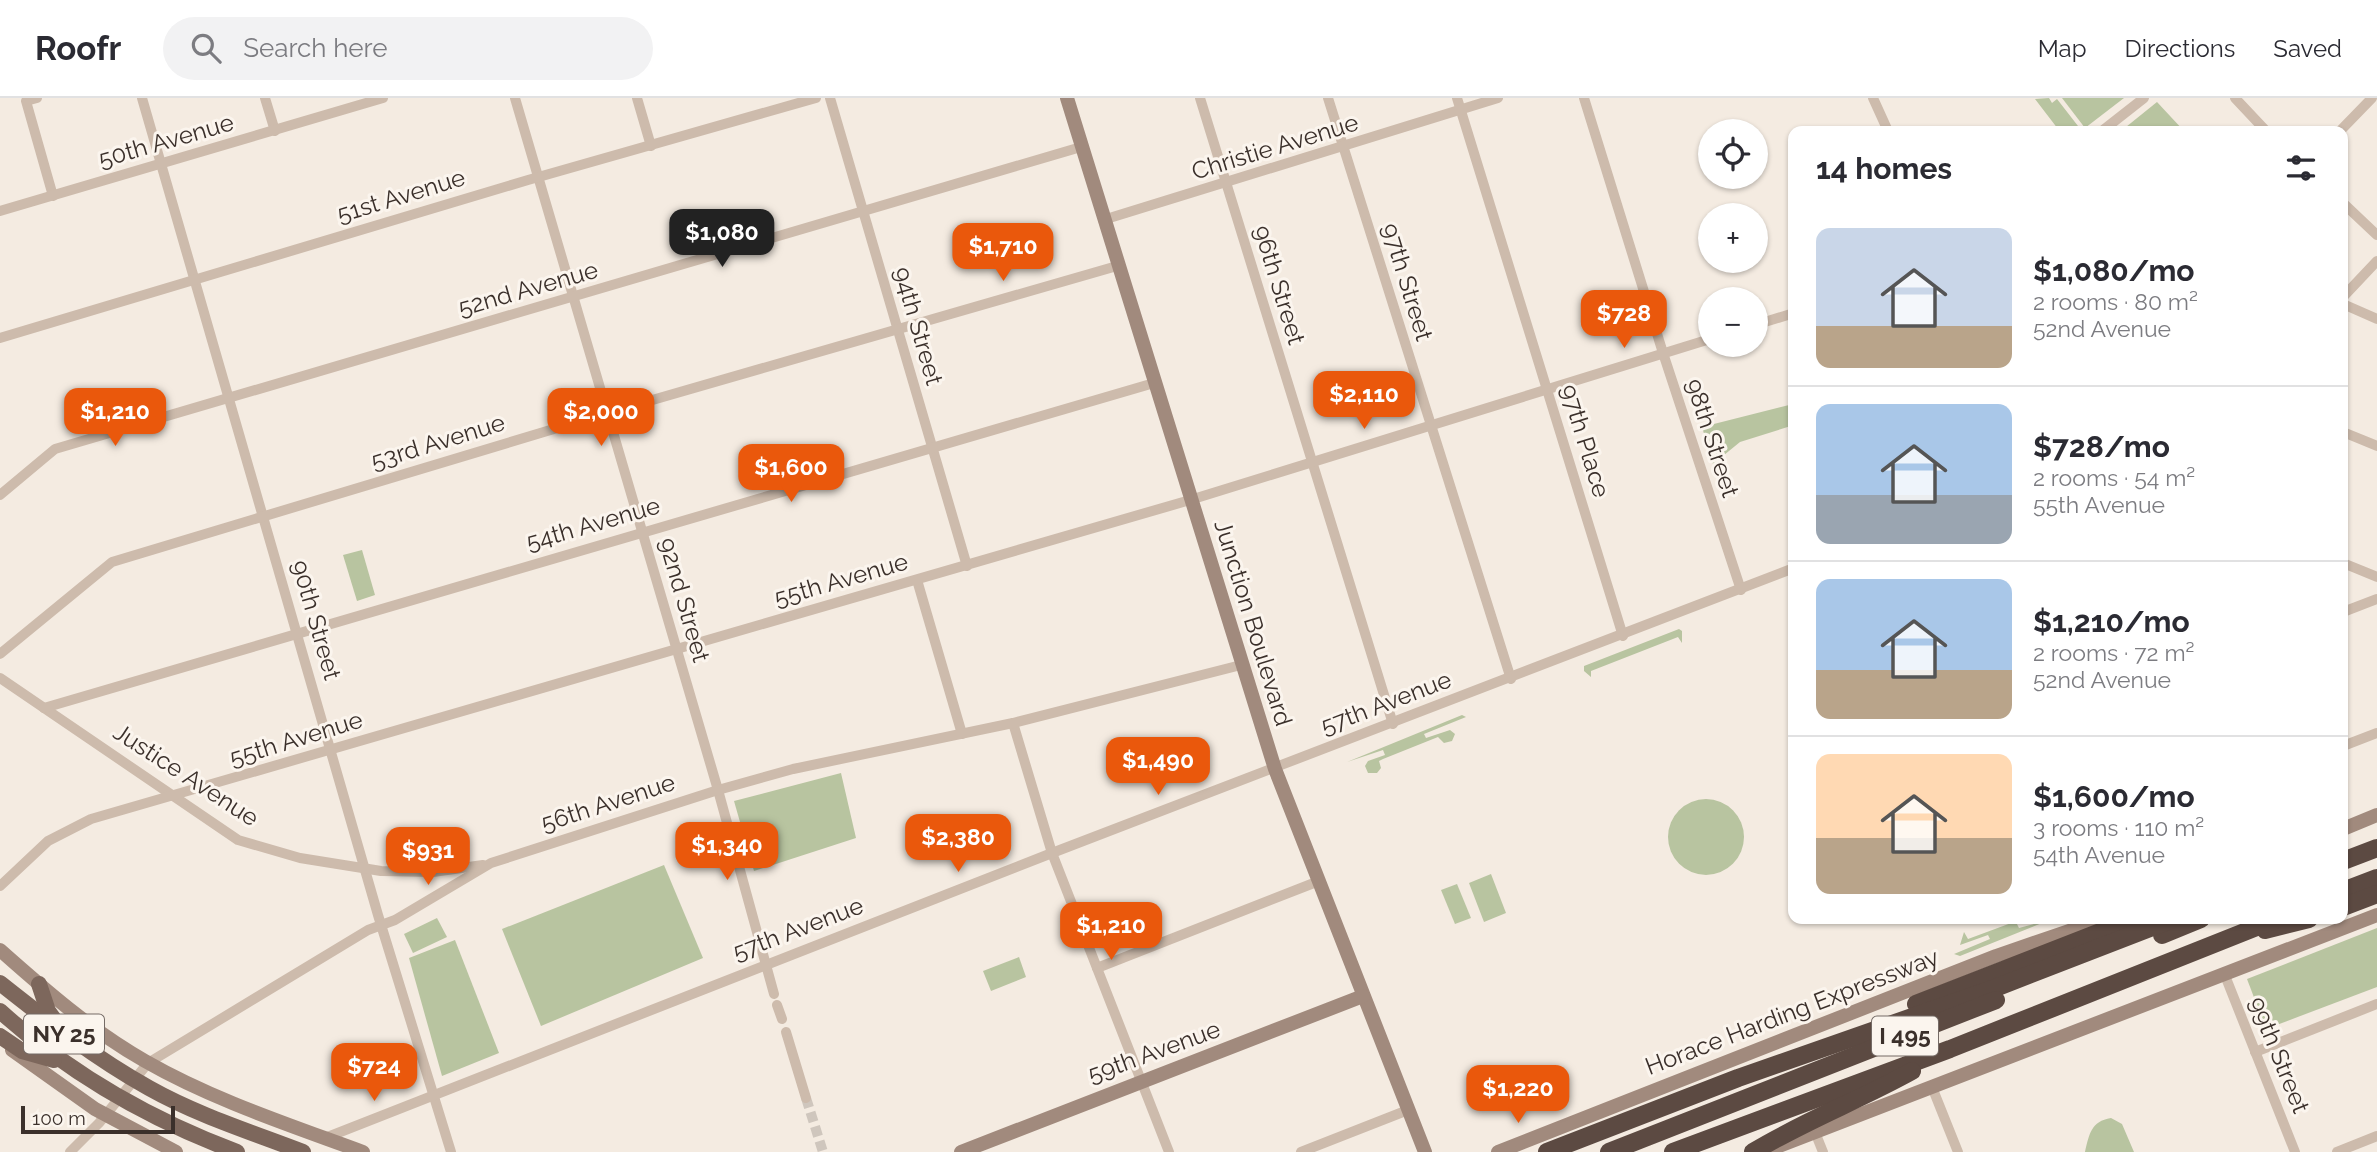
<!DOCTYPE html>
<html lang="en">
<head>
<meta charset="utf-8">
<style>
  :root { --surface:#fff; --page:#f2f2f3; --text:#2b2b33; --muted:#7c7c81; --line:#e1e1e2; --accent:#ea580c }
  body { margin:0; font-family:Raleway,sans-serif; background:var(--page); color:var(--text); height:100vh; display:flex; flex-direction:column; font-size:26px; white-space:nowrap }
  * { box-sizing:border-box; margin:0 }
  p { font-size:23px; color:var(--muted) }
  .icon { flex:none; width:38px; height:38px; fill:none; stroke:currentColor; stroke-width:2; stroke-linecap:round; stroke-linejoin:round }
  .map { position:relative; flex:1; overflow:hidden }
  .panel { position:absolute; left:1788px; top:28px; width:560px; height:798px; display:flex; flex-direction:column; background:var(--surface); border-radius:14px; box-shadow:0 2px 5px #0004 }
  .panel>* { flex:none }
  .buttons { position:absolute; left:1698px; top:21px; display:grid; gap:14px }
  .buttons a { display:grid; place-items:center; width:70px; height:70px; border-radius:50%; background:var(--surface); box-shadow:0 2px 5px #0004; font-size:35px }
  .scale { position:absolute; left:21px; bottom:18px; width:154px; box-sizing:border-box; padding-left:7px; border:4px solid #3b302b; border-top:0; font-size:19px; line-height:24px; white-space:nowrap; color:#3b302b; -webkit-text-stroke:5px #fbf5ee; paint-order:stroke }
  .price { position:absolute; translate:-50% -60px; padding:0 16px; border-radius:14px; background:var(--accent); color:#fff; font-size:23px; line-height:46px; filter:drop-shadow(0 2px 4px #0008) }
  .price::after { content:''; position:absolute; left:50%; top:42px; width:21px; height:16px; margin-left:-10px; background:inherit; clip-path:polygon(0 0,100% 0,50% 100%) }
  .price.on { background:#222; color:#fff }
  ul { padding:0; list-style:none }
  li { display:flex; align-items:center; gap:21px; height:175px; padding:0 28px }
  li+li { border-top:2px solid var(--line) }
  li span { display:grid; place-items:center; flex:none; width:196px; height:140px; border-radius:14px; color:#555 }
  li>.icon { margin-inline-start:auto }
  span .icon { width:84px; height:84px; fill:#fffc; stroke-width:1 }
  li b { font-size:30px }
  h2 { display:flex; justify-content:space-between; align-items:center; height:84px; padding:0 28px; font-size:30px }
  header { display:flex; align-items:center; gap:42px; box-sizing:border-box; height:98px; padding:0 35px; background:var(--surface); border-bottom:2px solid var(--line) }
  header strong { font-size:33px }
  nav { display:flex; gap:38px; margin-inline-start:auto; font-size:24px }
  .search { width:490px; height:63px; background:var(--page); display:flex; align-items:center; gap:18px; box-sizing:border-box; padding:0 24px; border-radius:38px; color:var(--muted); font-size:26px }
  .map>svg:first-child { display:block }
  .green { fill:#b8c4a0 }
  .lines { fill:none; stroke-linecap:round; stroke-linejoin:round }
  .street-tunnel { stroke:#cfc6bd; stroke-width:10; stroke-dasharray:10 5; stroke-linecap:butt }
  .street { stroke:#cdbbac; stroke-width:10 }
  .secondary { stroke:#a18a7d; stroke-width:14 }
  .primary { stroke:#7d675c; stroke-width:16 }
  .highway { stroke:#5c4a42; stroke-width:18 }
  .labels { text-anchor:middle; stroke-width:6; stroke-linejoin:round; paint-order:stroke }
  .shield { fill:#fbf5ee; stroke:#756b66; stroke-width:2 }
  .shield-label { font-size:23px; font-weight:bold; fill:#3b302b }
  .street-label { font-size:24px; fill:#3b302b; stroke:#fbf5ee }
</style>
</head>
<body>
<header>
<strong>Roofr</strong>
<div class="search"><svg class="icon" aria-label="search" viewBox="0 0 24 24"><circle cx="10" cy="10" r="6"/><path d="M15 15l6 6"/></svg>Search here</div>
<nav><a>Map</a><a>Directions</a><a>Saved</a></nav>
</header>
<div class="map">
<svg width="2377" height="1054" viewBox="0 0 2377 1054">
  <rect width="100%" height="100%" fill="#f4ebe1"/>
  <g class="green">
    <path d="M2049,0l3,5 5,-4 21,27 -6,5h-16l2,-2 -23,-30z"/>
    <path d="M2062,0h62l-39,30z"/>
    <path d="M2157,4l27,29h-63z"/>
    <path d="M1793,306l1,21 -54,17 -27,22 -11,-37z"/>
    <path d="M362,452l13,45 -18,6 -14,-46z"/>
    <path d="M1679,531l3,2v12l-4,-6 -87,34v6l-7,-6v-5z"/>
    <path d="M1462,617l4,2 -42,17 2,4 24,-8 5,4 -3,7 -8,2 -6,-6 -55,22 -4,2 2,7 -4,5h-9l-3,-7 3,-5 17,-6 -2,-5 -36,12z"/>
    <path d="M841,675l15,65 -102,33 -20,-70z"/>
    <circle cx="1706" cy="739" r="38"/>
    <path d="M664,767l39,93 -162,68 -39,-97z"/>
    <path d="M1491,776l15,39 -22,9 -15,-39z"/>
    <path d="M1457,786l14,34 -16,6 -14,-34z"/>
    <path d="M437,820l10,19 -34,16 -9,-19z"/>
    <path d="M2022,821h7l-12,5 2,4 33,-9 -92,37 -6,-2 36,-15 -2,-4 -28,10 4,-13 4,7z"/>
    <path d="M2377,830v59l-111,42 -19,-50z"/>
    <path d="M455,842l44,113 -57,23 -33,-118z"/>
    <path d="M1019,859l7,20 -35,14 -8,-20z"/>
    <path d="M2111,1020l11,6 12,28h-49c4,-17 6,-31 26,-34z"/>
  </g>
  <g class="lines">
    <path class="street-tunnel" d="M806,1000l17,54"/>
    <g class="street">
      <path d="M37,0l-11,3 27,95"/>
      <path d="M142,0l236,817 73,237"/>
      <path d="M265,0l10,33"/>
      <path d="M515,0l203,692 56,204"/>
      <path d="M637,0l14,48"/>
      <path d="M830,0l137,468"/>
      <path d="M1200,0l193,626"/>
      <path d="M1328,0l183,581"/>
      <path d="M1457,0l166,538"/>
      <path d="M1584,0l79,255 78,237"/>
      <path d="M1873,0l15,33"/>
      <path d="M2235,0l31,33"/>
      <path d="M2102,33l42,-33"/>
      <path d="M2340,33l32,-33"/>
      <path d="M2343,105l34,32"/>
      <path d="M0,113l383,-113"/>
      <path d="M1103,122l395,-122"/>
      <path d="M2343,199l34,-36"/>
      <path d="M2343,206l34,15"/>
      <path d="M1755,227l39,-12"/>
      <path d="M0,240l528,-158 288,-82"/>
      <path d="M2343,334l34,14"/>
      <path d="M0,397l55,-46 1026,-302"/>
      <path d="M2343,465l34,14"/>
      <path d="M917,482l45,154"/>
      <path d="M2343,514l34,-13"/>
      <path d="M0,556l112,-92 485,-146 520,-150"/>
      <path d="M0,580l238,162 62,18 81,13 52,1 50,-7"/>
      <path d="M44,610l1110,-325"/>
      <path d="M1013,625l39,130 117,299"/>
      <path d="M2343,648l34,-13"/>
      <path d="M0,788l48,-45 43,-22 1099,-319 520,-161"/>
      <path d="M1097,870l222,-87"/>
      <path d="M2224,875l71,179"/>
      <path d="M777,907l5,14"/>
      <path d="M786,934l20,66"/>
      <path d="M2255,954l122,-48"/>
      <path d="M1932,989l26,65"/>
      <path d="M1815,1034l8,20"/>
      <path d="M325,1040l727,-285 742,-285"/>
      <path d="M70,1054l29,-29 49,-60 220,-133 27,-10 96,-57 227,-73 75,-21 220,-46 228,-58"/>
      <path d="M1301,1054l107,-42"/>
      <path d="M2337,1054l40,-16"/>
    </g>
    <g class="secondary">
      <path d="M1067,0l208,671 150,383"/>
      <path d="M2343,731l34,-14"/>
      <path d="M0,852c45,40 92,81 145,111 68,39 145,64 218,91"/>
      <path d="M12,952l83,59 81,43"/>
      <path d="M1766,1053l611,-236"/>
      <path d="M961,1054l402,-156"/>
      <path d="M1498,1054l498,-196 108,-37"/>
    </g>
    <g class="primary">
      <path d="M0,885c48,38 95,75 149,105 48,27 102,44 154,64"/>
      <path d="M39,886l9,27 8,11"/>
      <path d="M0,913c70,63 149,108 237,141"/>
      <path d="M0,938l22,15 32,9"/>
    </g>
    <g class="highway">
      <path d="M2343,763l34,-13"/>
      <path d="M2343,793l34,-13"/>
      <path d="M2343,809l34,-13"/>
      <path d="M2265,832l44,-11"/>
      <path d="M2162,837l39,-16"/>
      <path d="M1916,906l218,-85"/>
      <path d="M1547,1054l191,-74 257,-90 178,-69"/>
      <path d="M1609,1054l387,-152"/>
      <path d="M1673,1054l277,-103 327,-130"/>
      <path d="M1753,1054c51,-31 107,-52 159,-81"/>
    </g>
  </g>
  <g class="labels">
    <g class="shield">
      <rect x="24" y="916.5" width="80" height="39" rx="5"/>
      <rect x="1872" y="918.5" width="66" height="39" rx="5"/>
    </g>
    <g class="shield-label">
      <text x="64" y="944">NY 25</text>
      <text x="1905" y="946">I 495</text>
    </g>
    <g class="street-label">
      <text transform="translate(166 43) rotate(-16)" y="8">50th Avenue</text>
      <text transform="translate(1275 49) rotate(-17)" y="8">Christie Avenue</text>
      <text transform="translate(401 98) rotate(-17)" y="8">51st Avenue</text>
      <text transform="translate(1407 184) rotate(73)" y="8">97th Street</text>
      <text transform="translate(1279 187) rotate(73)" y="8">96th Street</text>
      <text transform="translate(528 191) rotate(-16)" y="8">52nd Avenue</text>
      <text transform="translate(918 228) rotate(74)" y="8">94th Street</text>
      <text transform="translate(1712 340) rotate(72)" y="8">98th Street</text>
      <text transform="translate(1585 343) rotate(73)" y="8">97th Place</text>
      <text transform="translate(438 344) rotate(-17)" y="8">53rd Avenue</text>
      <text transform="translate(593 426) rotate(-16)" y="8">54th Avenue</text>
      <text transform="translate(841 482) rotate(-16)" y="8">55th Avenue</text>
      <text transform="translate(684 502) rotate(74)" y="8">92nd Street</text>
      <text transform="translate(316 522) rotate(74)" y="8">90th Street</text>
      <text transform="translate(1253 525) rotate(73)" y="8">Junction Boulevard</text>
      <text transform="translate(1386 605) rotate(-21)" y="8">57th Avenue</text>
      <text transform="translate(296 641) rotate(-17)" y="8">55th Avenue</text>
      <text transform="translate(186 677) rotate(33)" y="8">Justice Avenue</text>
      <text transform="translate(608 705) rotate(-18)" y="8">56th Avenue</text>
      <text transform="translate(798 831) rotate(-21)" y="8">57th Avenue</text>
      <text transform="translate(1792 914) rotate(-21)" y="8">Horace Harding Expressway</text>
      <text transform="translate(1154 954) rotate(-20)" y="8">59th Avenue</text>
      <text transform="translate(2279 957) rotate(68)" y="8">99th Street</text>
    </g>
  </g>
</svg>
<div class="buttons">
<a><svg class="icon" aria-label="locate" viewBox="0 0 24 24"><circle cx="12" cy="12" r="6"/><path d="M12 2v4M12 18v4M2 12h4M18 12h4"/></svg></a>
<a>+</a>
<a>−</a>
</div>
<div class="scale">100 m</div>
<b class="price on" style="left:722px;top:171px">$1,080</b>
<b class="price" style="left:1003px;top:185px">$1,710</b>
<b class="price" style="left:1624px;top:252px">$728</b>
<b class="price" style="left:1364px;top:333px">$2,110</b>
<b class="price" style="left:115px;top:350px">$1,210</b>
<b class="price" style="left:601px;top:350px">$2,000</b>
<b class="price" style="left:791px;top:406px">$1,600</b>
<b class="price" style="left:1158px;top:699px">$1,490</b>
<b class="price" style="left:958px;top:776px">$2,380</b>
<b class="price" style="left:727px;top:784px">$1,340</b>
<b class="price" style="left:428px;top:789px">$931</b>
<b class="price" style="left:1111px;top:864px">$1,210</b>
<b class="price" style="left:374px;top:1005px">$724</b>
<b class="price" style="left:1518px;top:1027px">$1,220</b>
<section class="panel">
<h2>14 homes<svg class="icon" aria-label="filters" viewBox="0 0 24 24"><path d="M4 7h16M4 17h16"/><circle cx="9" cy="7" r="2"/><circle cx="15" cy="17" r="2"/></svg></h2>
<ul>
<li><span style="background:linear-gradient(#c9d6e8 70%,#b9a48a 0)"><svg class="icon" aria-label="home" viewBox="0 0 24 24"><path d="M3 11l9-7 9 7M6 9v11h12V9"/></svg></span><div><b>$1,080/mo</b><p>2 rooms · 80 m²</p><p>52nd Avenue</p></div></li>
<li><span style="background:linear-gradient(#a9c7e8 65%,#9aa5b1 0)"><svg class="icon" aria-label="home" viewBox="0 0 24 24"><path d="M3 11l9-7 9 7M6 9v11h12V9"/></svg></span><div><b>$728/mo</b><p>2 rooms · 54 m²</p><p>55th Avenue</p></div></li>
<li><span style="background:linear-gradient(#a9c7e8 65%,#b9a48a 0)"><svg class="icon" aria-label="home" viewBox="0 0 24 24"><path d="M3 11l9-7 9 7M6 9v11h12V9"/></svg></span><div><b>$1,210/mo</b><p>2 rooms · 72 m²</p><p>52nd Avenue</p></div></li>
<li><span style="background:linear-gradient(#ffd9b3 60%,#b9a48a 0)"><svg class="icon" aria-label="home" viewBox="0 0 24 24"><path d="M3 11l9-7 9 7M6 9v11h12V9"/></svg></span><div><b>$1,600/mo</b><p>3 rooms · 110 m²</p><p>54th Avenue</p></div></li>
</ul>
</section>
</div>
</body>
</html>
